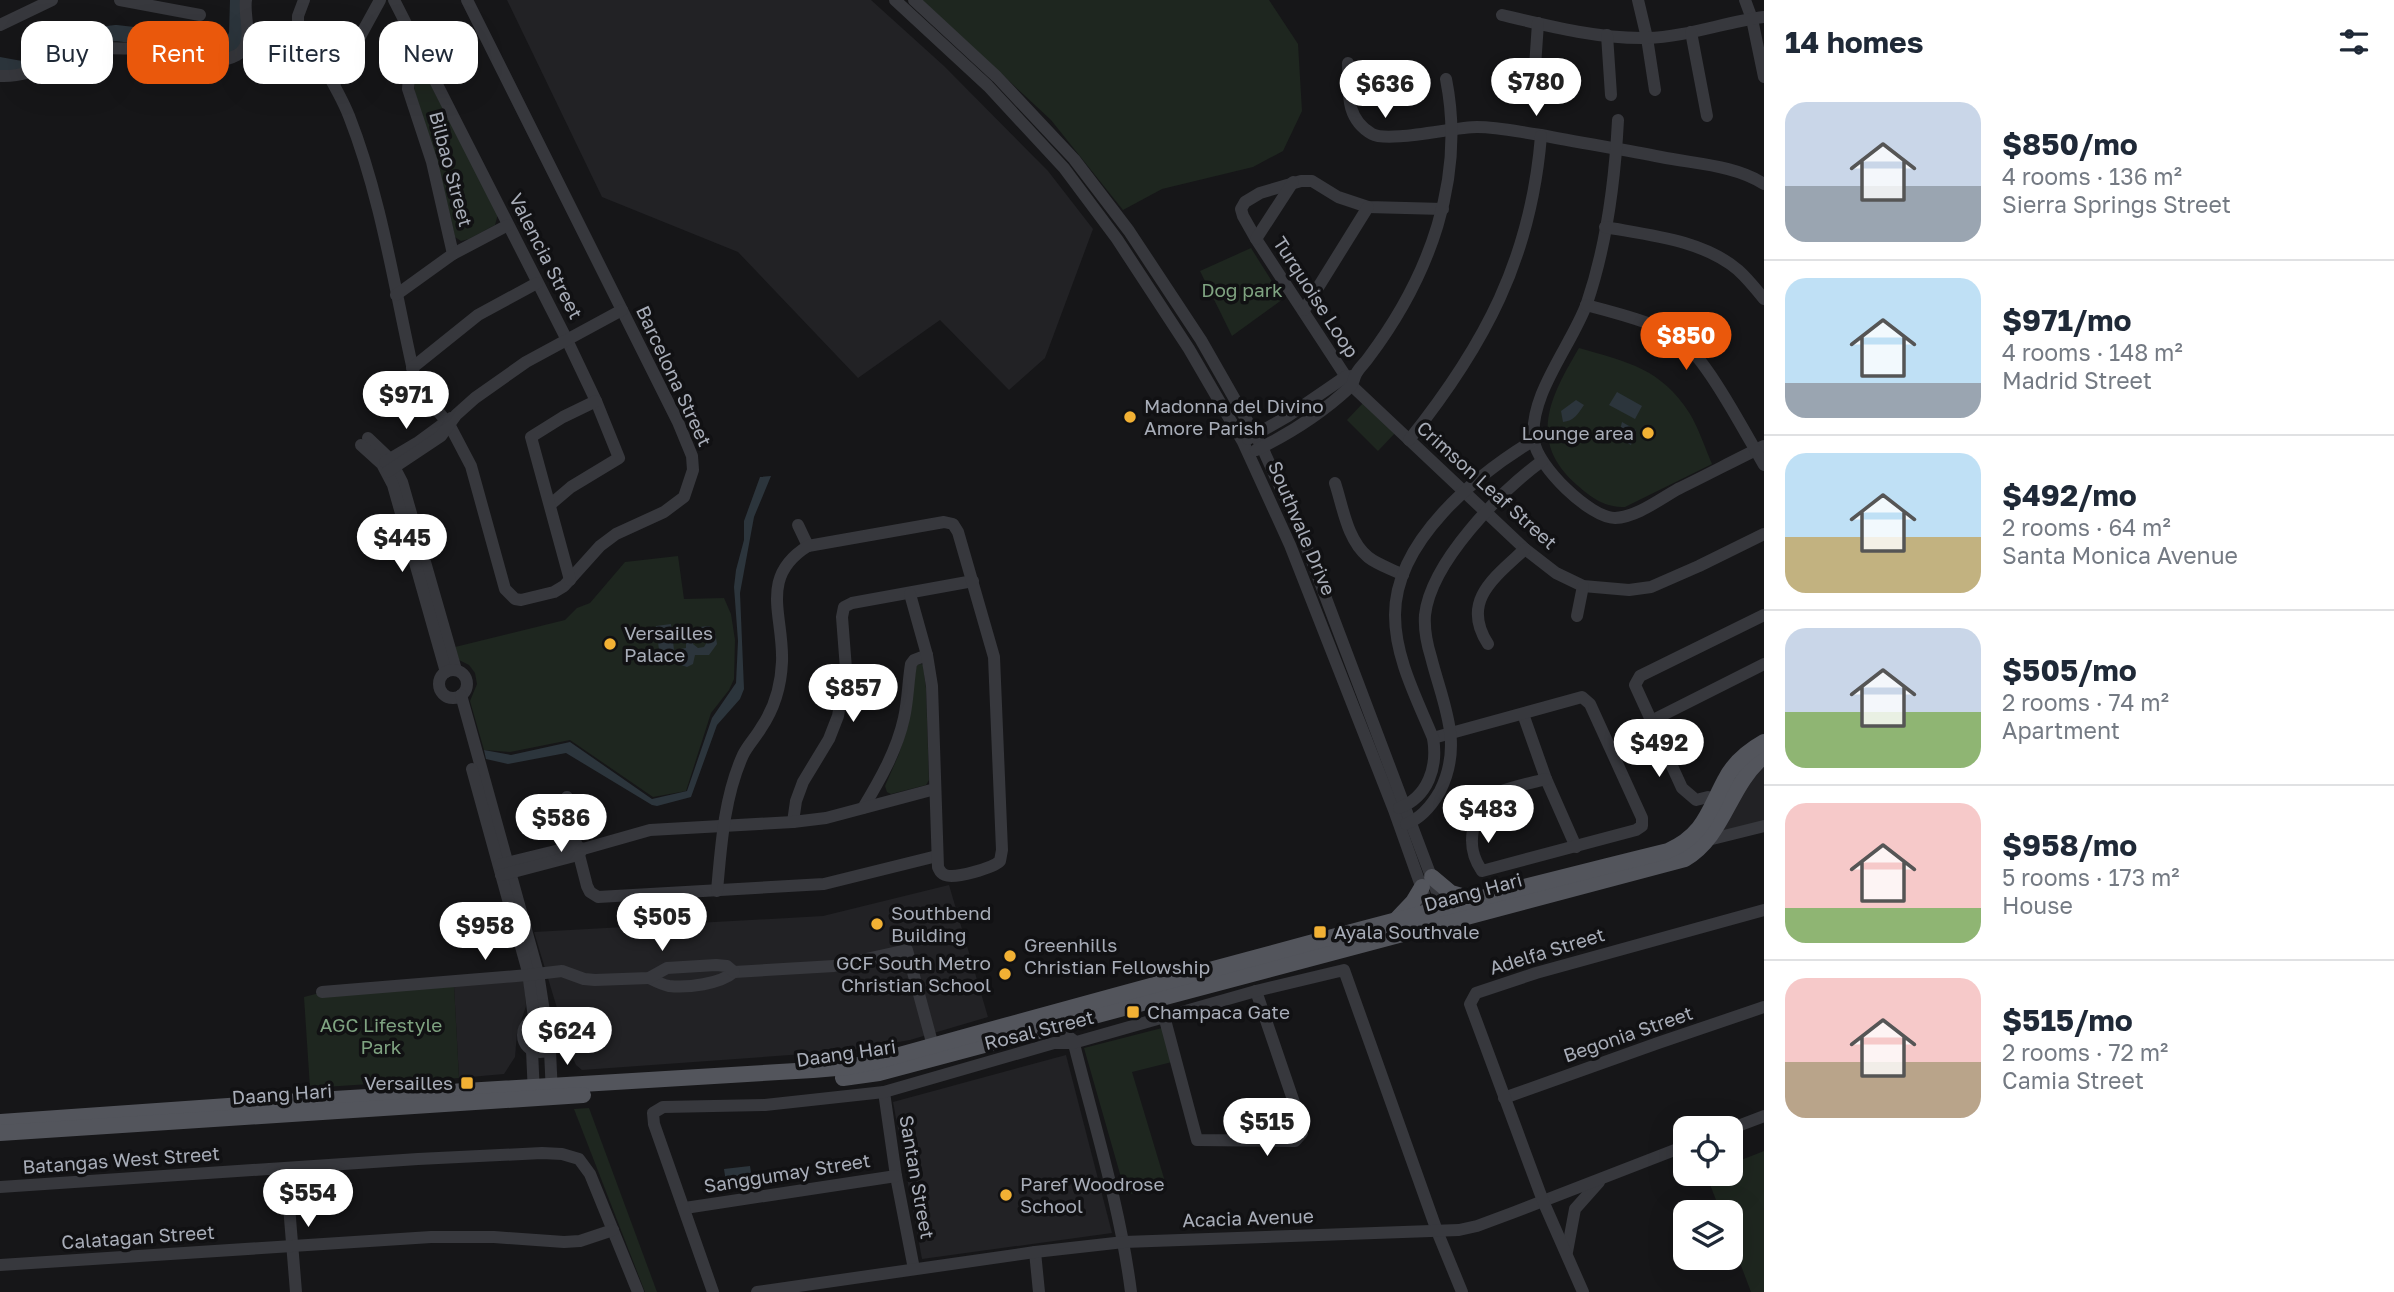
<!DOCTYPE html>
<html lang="en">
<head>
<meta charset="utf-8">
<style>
  :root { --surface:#fff; --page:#f6f6f7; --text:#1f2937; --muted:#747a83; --line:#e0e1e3; --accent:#ea580c }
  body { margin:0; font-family:"Golos Text",sans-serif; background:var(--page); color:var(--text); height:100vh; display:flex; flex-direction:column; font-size:26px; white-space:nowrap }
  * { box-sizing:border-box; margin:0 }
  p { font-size:23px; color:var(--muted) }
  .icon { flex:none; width:38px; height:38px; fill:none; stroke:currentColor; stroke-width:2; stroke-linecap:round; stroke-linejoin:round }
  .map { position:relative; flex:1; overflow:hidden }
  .drawer { display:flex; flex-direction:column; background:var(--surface); width:630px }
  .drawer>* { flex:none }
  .hud { position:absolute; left:21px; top:21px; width:665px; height:63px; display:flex; gap:14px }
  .controls { position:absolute; left:1673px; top:1116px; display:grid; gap:14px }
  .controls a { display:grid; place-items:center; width:70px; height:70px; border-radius:14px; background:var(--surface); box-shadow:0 7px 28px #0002; font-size:35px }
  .price { position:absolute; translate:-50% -60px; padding:0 16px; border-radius:24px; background:#fff; color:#222; font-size:23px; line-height:46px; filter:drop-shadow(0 2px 4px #0008) }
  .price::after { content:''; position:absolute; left:50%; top:42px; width:21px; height:16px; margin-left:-10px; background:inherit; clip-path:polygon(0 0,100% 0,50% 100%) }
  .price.active { background:var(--accent); color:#fff }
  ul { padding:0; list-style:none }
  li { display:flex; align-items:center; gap:21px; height:175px; padding:0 21px }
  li+li { border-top:2px solid var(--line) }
  li span { display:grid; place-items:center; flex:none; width:196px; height:140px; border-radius:21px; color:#555 }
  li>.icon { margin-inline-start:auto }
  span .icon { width:84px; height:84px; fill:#fffc; stroke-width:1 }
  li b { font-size:30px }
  h2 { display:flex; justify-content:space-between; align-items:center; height:84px; padding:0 21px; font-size:30px }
  .tag { padding:0 24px; border-radius:21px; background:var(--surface); box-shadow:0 7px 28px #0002; font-size:24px; line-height:63px }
  .tag.active { background:var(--accent); color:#fff }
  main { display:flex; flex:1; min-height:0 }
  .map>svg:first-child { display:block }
  .built { fill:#222225 }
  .green { fill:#1e261f }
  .water { fill:#2c353c }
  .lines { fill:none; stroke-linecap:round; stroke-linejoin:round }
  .river { stroke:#2c353c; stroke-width:16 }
  .minor { stroke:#37383d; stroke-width:12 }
  .major { stroke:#53555c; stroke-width:16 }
  .poi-dot { fill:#f2b134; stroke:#111113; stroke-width:2.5 }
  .labels { text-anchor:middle; stroke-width:7; stroke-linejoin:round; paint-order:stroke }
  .street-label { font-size:19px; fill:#a8adb8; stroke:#111113 }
  .park-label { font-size:19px; fill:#7fa381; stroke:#111113 }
  .poi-label { font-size:19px; fill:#a8adb8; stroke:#111113; text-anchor:start }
</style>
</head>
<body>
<main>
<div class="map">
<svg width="1764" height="1292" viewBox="0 0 1764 1292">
  <rect width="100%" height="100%" fill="#161618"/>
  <g class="built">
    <path d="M507,0h364l73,66 104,105 45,58 -48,129 -36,32 -69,-70 -82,58 -120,-126 -136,-55z"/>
    <path d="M1764,766v57l-45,10 35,-58z"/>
    <path d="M949,885l39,132 -78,23 -64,11 -264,19 -6,-5 -8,-17 -1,-18 -7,-12 -26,-86 289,-16z"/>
    <path d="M524,981l2,25 -9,27 -2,24 -11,17 -45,4 -5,-92z"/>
    <path d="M1066,1055l46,178 -190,26 -29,-157z"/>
  </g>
  <g class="green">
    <path d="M922,0h347l29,44 4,67 -19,40 -30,16 -91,22 -39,21 -72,-90z"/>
    <path d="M420,74h5l73,140 -3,11 -26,14 -8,2 -6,-4 -18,-77 -22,-67 -1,-10z"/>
    <path d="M1251,248l32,51 -51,37 -32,-65z"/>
    <path d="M1579,348c48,14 82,20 111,66 9,15 15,34 22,50l-87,43c-21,0 -32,-8 -48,-22 -50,-44 -27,-88 2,-137z"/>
    <path d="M1364,402l31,31 -17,18 -31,-31z"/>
    <path d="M678,556l6,43 40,-1 7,16 4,26 -1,39 -5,11 -18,23 -25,78 -33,6 -83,-57 -60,12 -26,-2 -14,-49 7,-17 -2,-11 -6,-8 -10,-5 -4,-13 110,-27 12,-12 13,-5 35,-41z"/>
    <path d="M921,664l2,1 3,23 3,92 -3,5 -35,9 -4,-2 -2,-6 14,-32 9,-29 8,-57 1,-3z"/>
    <path d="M454,986l5,92 -149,10 -6,-91 27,-7z"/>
    <path d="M1162,1028l10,34 -40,10 34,113 -40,10 -42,-147z"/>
    <path d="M589,1108l68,184h-12l-71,-183z"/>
    <path d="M1764,1151v141h-13l-20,-53v-26h-10l-15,-39h25v-10z"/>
  </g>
  <g class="water">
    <path d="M1617,392l25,14 -7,13 -26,-14z"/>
    <path d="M1576,400l8,5c-6,9 -10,16 -21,17l-2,-11z"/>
    <path d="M1622,422l14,8 -5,15 -13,-7z"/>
    <path d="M771,476l-17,41 -14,76 4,96 -4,10 -23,26 -26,72 -34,9 -5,-1 -86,-52 -58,11 -22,-5 -2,-9 27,5 59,-13 82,57 35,-8 25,-73 24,-35 2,-42 -4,-54 2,-17 8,-30v-19l16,-44z"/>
    <path d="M671,624l3,26 12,-2v-9l7,-1v6l5,4 6,-1 3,-5 -1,-5 -5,-4 -1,-6 9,-1 6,5 2,13 -8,11h-14l-2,9 -6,3 -9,-3 -2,-8 -16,2 -4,-32z"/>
    <path d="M750,1166l2,13 -26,3 -2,-13z"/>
  </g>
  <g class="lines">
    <path class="river" d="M0,65l22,4 62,-32 32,-4 52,6 46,12 18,-5 5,-12 1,-34"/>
    <g class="minor">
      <path d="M120,0l80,15"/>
      <path d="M304,0l-6,16v6c16,32 38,61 51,94 33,84 46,176 66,263l4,9 31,38 21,40 34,123 10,10 6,1 33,-8 10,-6 36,-40 16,-12 48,-22 20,-15 9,-27 -1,-14 -14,-34 -211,-422"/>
      <path d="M394,0l173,340 29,61 23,57 -48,29 -20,17"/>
      <path d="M895,0l93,86 76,82 53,71 72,110 54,93 47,103 104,265 38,107"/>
      <path d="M914,0l83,77 77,82 55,72 72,109 61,107 42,93 142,376"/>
      <path d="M1638,0l9,38 8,52"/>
      <path d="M1745,0l7,19 12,58"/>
      <path d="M1502,15c46,11 97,24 145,23 39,-1 78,-16 117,-21"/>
      <path d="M0,25l52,-25"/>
      <path d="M1691,32l16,84"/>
      <path d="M1607,35l4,60"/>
      <path d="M423,58l-14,19 -1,12 24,73 21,92"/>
      <path d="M1348,63c1,27 -4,55 24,71 16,9 82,-7 105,-7 22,0 42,5 64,8 40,8 80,14 120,22 34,7 74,8 103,27"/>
      <path d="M0,76c40,2 69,-28 109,-28 16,1 33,0 49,2 25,3 54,19 79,5 19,-10 6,-38 9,-55"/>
      <path d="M1534,81l4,-58"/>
      <path d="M334,84l46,-84"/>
      <path d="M1618,120c-3,59 -12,127 -31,183 -15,42 -59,92 -53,138 3,25 56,77 81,77 22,-1 45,-19 63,-29 29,-14 57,-29 86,-43"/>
      <path d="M1443,209l-75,-2 -30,-10 -26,-16h-11l-41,12 -15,9 -4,7 2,7 13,23 96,147 173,163 31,24 27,13 46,4 22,-3 48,-21 65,-32"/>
      <path d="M1605,227c44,8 98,13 133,43 10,9 18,19 26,29"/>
      <path d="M1256,239l37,-57"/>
      <path d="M396,295l57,-41 55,-29"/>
      <path d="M1586,305c23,6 75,19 93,33 29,23 65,93 85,127"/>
      <path d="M1304,310l64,-103"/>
      <path d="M412,368l66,-53 59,-32"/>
      <path d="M368,438l22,21 12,23 54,188"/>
      <path d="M1248,439l40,-23 57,-39 7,-1"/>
      <path d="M1409,440c76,-95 122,-182 132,-304"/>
      <path d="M361,445l21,19 11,21 53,187"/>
      <path d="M1256,450c33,-16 66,-37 93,-62 5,-4 4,-8 7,-14 3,-6 9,-11 13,-17 60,-80 97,-178 77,-278"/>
      <path d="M385,462l32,-19 34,-25"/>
      <path d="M387,472l54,-36 15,-21 19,-17 51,-36 96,-52"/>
      <path d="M1335,483c8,24 12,57 33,74 10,8 24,12 35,18"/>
      <path d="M798,525l10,21"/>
      <path d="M570,580l-39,-143 32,-20 33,-16"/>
      <path d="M1577,616l6,-30"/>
      <path d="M1488,644c-28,-43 7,-67 37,-95"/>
      <circle cx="453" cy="684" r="14"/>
      <path d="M461,695l77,278 7,45"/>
      <path d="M1523,714l23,65 30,68"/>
      <path d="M1651,721l113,-57"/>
      <path d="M1433,738l149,-41 8,7 52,114v8l-6,4 -154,41c-9,-13 -12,-25 -9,-41 1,-7 2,-15 4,-21 7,-18 51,-25 69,-30"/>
      <path d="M472,769l56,203 6,46"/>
      <path d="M567,797l1,15 19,74 3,6 8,5 226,-13 113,-28"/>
      <path d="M1721,803l-13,-6 -12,3 -14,-12 -47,-103 5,-9 124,-61"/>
      <path d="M863,808c17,-28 34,-58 41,-90 4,-18 4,-36 7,-54l3,-4 13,-5"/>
      <path d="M1399,808c29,-11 39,-41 34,-70 -16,-39 -38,-80 -38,-123 0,-74 81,-140 139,-175"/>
      <path d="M793,822l3,-21 7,-19 26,-43 9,-23 8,-47 -4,-52 2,-10 8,-4 121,-22"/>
      <path d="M1406,824c16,-6 26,-19 34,-33 24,-48 3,-86 -9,-134 -4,-13 -7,-28 -6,-42 6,-53 75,-123 117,-154"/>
      <path d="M1704,841l60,-15"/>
      <path d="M499,865l77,-19 7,3"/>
      <path d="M501,875l77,-20 5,-6 67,-19 143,-8 33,-4 109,-29"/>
      <path d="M717,891c4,-45 7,-94 26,-136 5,-10 13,-18 18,-27 13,-19 20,-43 21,-66 2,-46 -24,-85 26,-116l136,-24 9,2 5,8 36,125 8,193 -2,11c-7,7 -45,18 -55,14 -5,-2 -5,-4 -7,-8l-6,-181 -5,-31 -17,-61"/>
      <path d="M649,978c6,3 14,7 20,8 19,2 51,-2 65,-14l100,-6 73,-16 26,96"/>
      <path d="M322,992l206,-17 34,-4 22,8 11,1 54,-2 18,-10 49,-3 11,1 7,6"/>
      <path d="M1060,1016l5,18 8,6c21,84 47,166 58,252"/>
      <path d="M1164,1016l33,124 98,1 7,-8 -1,-10 -45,-132"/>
      <circle cx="540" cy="1035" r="17"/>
      <path d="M532,1050l2,45"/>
      <path d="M550,1050l2,45"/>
      <path d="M884,1092l12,84 18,93"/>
      <path d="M1504,1098l154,-55 106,-36"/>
      <path d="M1730,1129l34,-13"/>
      <path d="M286,1169l10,123"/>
      <path d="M0,1187l418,-28 124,-6 20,1 17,5 11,15 48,118"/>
      <path d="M685,1208l211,-32"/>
      <path d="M1035,1252l4,40"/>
      <path d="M1567,1252l8,-43 24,-27"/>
      <path d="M0,1265l431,-28h63l70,5 16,-1 33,-11"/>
      <path d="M713,1292l-59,-168 -1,-11 10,-6 102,-2 119,-13 170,-49h19l183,-52 88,-21 93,261 25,61"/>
      <path d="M757,1292l278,-40 89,-10 335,-12 18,-4 35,-13 173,-67"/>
      <path d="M1583,1292l-40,-91 -73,-197 6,-11 60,-20 228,-63"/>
    </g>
    <g class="major">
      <path d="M1432,877l19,16 21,6"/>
      <path d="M1395,921l18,-19 9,-15"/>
      <path d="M843,1078l36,-5 806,-214c40,-24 43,-73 79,-103"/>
      <path d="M0,1122l285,-20 528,-32 35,-3 30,-6c262,-73 525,-145 790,-210 36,-16 40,-39 57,-71 8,-16 23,-29 39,-38"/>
      <path d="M0,1133l583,-38"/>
    </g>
  </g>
  <g class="poi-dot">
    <circle cx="1130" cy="417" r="7"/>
    <circle cx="1648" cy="433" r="7"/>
    <circle cx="610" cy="644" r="7"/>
    <circle cx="877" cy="924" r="7"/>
    <rect x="1313" y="925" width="14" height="14" rx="3.5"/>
    <circle cx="1010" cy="956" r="7"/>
    <circle cx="1005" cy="974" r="7"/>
    <rect x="1126" y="1005" width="14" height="14" rx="3.5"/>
    <rect x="460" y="1076" width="14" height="14" rx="3.5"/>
    <circle cx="1006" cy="1195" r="7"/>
  </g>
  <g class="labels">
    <g class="street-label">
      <text transform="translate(451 169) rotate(75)" y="7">Bilbao Street</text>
      <text transform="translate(546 256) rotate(63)" y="7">Valencia Street</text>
      <text transform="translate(1316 297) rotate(57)" y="7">Turquoise Loop</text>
      <text transform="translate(674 376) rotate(65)" y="7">Barcelona Street</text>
      <text transform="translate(1487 485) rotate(42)" y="7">Crimson Leaf Street</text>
      <text transform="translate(1302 528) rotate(67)" y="7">Southvale Drive</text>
      <text transform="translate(1473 892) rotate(-15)" y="7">Daang Hari</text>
      <text transform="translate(1547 951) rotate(-17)" y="7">Adelfa Street</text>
      <text transform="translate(1039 1030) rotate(-14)" y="7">Rosal Street</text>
      <text transform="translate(1628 1034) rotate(-19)" y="7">Begonia Street</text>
      <text transform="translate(846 1053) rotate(-8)" y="7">Daang Hari</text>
      <text transform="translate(282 1094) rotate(-4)" y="7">Daang Hari</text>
      <text transform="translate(121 1160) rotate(-4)" y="7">Batangas West Street</text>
      <text transform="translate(787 1173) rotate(-9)" y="7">Sanggumay Street</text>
      <text transform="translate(917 1177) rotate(80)" y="7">Santan Street</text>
      <text transform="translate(1248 1218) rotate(-2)" y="7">Acacia Avenue</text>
      <text transform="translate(138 1237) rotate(-4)" y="7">Calatagan Street</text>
    </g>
    <g class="park-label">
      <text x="1242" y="297">Dog park</text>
      <text x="381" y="1032">AGC Lifestyle<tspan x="381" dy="22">Park</tspan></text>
    </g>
    <g class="poi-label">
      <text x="1144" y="413">Madonna del Divino<tspan x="1144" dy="22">Amore Parish</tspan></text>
      <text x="1634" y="440" text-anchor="end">Lounge area</text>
      <text x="624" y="640">Versailles<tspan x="624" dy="22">Palace</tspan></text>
      <text x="891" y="920">Southbend<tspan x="891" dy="22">Building</tspan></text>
      <text x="1334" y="939">Ayala Southvale</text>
      <text x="1024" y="952">Greenhills<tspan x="1024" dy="22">Christian Fellowship</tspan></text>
      <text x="991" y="970" text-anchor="end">GCF South Metro<tspan x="991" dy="22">Christian School</tspan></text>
      <text x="1147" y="1019">Champaca Gate</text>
      <text x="453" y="1090" text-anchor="end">Versailles</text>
      <text x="1020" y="1191">Paref Woodrose<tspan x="1020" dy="22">School</tspan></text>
    </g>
  </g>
</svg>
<div class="controls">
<a><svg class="icon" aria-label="locate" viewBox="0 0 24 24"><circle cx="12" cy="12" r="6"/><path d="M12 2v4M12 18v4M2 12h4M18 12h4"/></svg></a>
<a><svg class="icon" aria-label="layers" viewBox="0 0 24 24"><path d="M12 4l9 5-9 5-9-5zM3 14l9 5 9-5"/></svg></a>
</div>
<b class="price" style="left:1536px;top:118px">$780</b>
<b class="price" style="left:1385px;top:120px">$636</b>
<b class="price active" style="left:1686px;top:372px">$850</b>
<b class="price" style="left:406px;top:431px">$971</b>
<b class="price" style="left:402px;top:574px">$445</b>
<b class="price" style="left:853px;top:724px">$857</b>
<b class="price" style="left:1659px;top:779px">$492</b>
<b class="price" style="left:1488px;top:845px">$483</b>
<b class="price" style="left:561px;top:854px">$586</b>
<b class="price" style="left:662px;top:953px">$505</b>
<b class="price" style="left:485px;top:962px">$958</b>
<b class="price" style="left:567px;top:1067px">$624</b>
<b class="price" style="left:1267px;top:1158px">$515</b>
<b class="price" style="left:308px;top:1229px">$554</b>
<div class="hud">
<a class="tag">Buy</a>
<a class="tag active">Rent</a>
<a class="tag">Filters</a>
<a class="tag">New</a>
</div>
</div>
<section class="drawer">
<h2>14 homes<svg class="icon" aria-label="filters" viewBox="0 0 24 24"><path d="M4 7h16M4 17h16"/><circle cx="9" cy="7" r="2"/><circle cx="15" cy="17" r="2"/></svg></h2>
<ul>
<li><span style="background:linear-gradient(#c9d6e8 60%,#9aa5b1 0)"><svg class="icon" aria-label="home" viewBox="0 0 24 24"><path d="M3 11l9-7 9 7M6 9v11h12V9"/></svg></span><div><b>$850/mo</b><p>4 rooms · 136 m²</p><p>Sierra Springs Street</p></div></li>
<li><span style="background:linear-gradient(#bfe0f5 75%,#9aa5b1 0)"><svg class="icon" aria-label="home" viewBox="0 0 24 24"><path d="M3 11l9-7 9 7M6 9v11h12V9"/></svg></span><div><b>$971/mo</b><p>4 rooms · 148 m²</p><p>Madrid Street</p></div></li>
<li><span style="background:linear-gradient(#bfe0f5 60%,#c2b280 0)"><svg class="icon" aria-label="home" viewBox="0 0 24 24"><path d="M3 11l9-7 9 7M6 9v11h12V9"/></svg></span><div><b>$492/mo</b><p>2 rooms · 64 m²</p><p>Santa Monica Avenue</p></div></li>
<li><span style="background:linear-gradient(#c9d6e8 60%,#8fb573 0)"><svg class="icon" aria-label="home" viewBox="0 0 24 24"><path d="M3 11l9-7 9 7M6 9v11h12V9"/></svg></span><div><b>$505/mo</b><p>2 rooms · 74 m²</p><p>Apartment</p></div></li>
<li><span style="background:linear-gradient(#f6c9c9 75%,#8fb573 0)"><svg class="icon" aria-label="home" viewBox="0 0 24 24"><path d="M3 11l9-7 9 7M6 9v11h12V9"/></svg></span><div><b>$958/mo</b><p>5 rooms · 173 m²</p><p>House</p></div></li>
<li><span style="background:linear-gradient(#f6c9c9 60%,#b9a48a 0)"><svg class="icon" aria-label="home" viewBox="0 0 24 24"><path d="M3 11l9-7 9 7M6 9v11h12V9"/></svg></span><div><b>$515/mo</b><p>2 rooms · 72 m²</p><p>Camia Street</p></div></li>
</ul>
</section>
</main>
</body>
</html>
